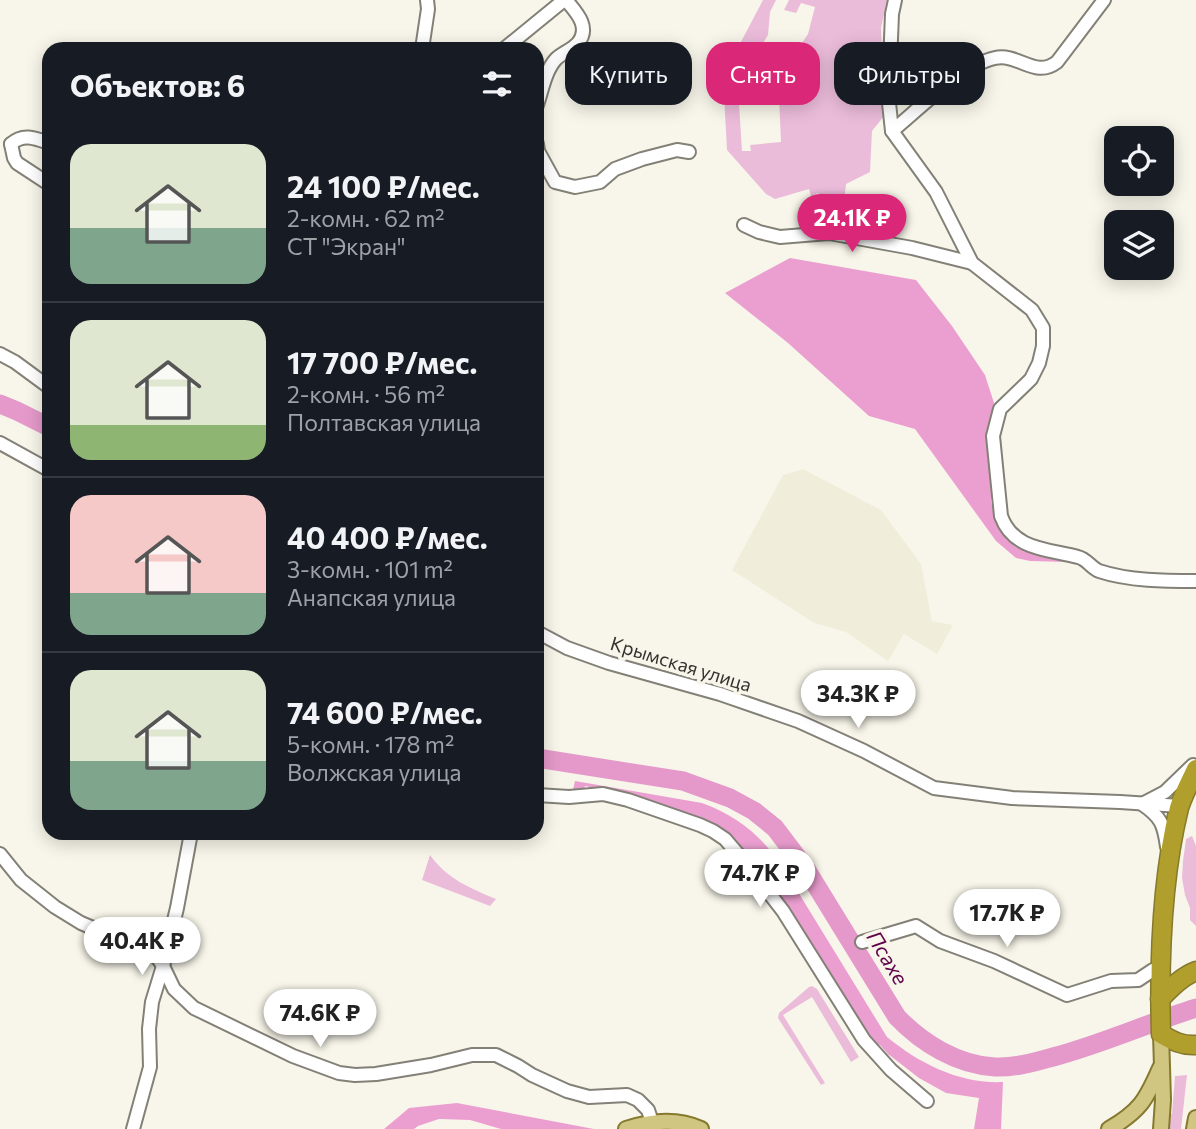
<!DOCTYPE html>
<html lang="ru">
<head>
<meta charset="utf-8">
<style>
  :root { --surface:#171b24; --page:#20242c; --text:#f1f3f6; --muted:#9ea1a6; --line:#363941; --accent:#db2777 }
  body { margin:0; font-family:Commissioner,sans-serif; background:var(--page); color:var(--text); height:100vh; display:flex; flex-direction:column; font-size:26px; white-space:nowrap }
  * { box-sizing:border-box; margin:0 }
  p { font-size:23px; color:var(--muted) }
  .icon { flex:none; width:38px; height:38px; fill:none; stroke:currentColor; stroke-width:2; stroke-linecap:round; stroke-linejoin:round }
  .map { position:relative; flex:1; overflow:hidden }
  .panel { position:absolute; left:42px; top:42px; width:502px; height:798px; display:flex; flex-direction:column; background:var(--surface); border-radius:21px; box-shadow:0 4px 18px #0003 }
  .panel>* { flex:none }
  .top-card { position:absolute; left:565px; top:42px; width:525px; height:63px; display:flex; gap:14px }
  .fabs { position:absolute; left:1104px; top:126px; display:grid; gap:14px }
  .fabs a { display:grid; place-items:center; width:70px; height:70px; border-radius:14px; background:var(--surface); box-shadow:0 4px 18px #0003; font-size:35px }
  .price { position:absolute; translate:-50% -60px; padding:0 16px; border-radius:24px; background:#fff; color:#222; font-size:23px; line-height:46px; filter:drop-shadow(0 2px 4px #0008) }
  .price::after { content:''; position:absolute; left:50%; top:42px; width:21px; height:16px; margin-left:-10px; background:inherit; clip-path:polygon(0 0,100% 0,50% 100%) }
  .price.selected { background:var(--accent); color:#fff }
  ul { padding:0; list-style:none }
  li { display:flex; align-items:center; gap:21px; height:175px; padding:0 28px }
  li+li { border-top:2px solid var(--line) }
  li span { display:grid; place-items:center; flex:none; width:196px; height:140px; border-radius:21px; color:#555 }
  li>.icon { margin-inline-start:auto }
  span .icon { width:84px; height:84px; fill:#fffc; stroke-width:1 }
  li b { font-size:30px }
  h2 { display:flex; justify-content:space-between; align-items:center; height:84px; padding:0 28px; font-size:30px }
  .chip { padding:0 24px; border-radius:21px; background:var(--surface); box-shadow:0 4px 18px #0003; font-size:24px; line-height:63px }
  .chip.selected { background:var(--accent); color:#fff }
  .map>svg:first-child { display:block }
  .built { fill:#f0eeda }
  .green { fill:#ebbcda }
  .forest { fill:#eb9fd0 }
  .lines { fill:none; stroke-linecap:round; stroke-linejoin:round }
  .river { stroke:#e499ca; stroke-width:19 }
  .minor-casing { stroke:#838177; stroke-width:16 }
  .major-casing { stroke:#85792e; stroke-width:18 }
  .highway-casing { stroke:#85792e; stroke-width:21 }
  .minor { stroke:#fff; stroke-width:12 }
  .major { stroke:#d0c581; stroke-width:14 }
  .highway { stroke:#b09f2d; stroke-width:18 }
  .labels { text-anchor:middle; stroke-width:7; stroke-linejoin:round; paint-order:stroke }
  .street-label { font-size:19px; fill:#34332f; stroke:#f8f6ea }
  .water-label { font-size:21px; font-style:italic; fill:#5f034b; stroke:#f8f6ea }
</style>
</head>
<body>
<div class="map">
<svg width="1196" height="1129" viewBox="0 0 1196 1129">
  <rect width="100%" height="100%" fill="#f8f6ea"/>
  <path class="built" d="M803,469l78,41 40,54 11,57 21,4 -16,29 -33,-20 -16,27 -42,-29 -32,-9 -82,-53 51,-95z"/>
  <g class="green">
    <path d="M763,0h13l-6,12 -2,23 -25,42 -5,11 4,63h9l-1,-6 31,-3 -2,-45 -21,2c0,-20 0,-31 12,-47l5,-2 15,11 18,-27 7,-27 -14,-4 -5,10 -12,-3 5,-10h98l-6,28 3,88 -12,15 -2,41 -24,12 -2,17 -9,16 -7,-2 -10,-22 -7,3 -2,-7 -34,10 -9,-5 -39,-44 -4,-74z"/>
    <path d="M1192,836l4,10v80l-6,-6v-12l-5,-13 -3,-17 1,-17 3,-22z"/>
    <path d="M430,855c17,24 40,33 66,44l-6,7 -68,-26z"/>
    <path d="M812,986l5,3 42,68 -8,5 -39,-65 -29,18 42,68 -4,2 -43,-67 1,-5 30,-26z"/>
    <path d="M1187,1075l-6,54h-13v-15h4l3,-38z"/>
  </g>
  <g class="forest">
    <path d="M790,258l126,22 36,46 33,49 9,28 -4,18 1,81 6,21 10,13 62,23 -2,3 -37,-1 -14,-3 -20,-17 -81,-112 -46,-13 -81,-73 -63,-50z"/>
    <path d="M575,781l127,22c40,15 63,36 85,71l100,163c33,27 73,47 116,45l-2,47h-27l5,-31 -33,-5 -27,-15 -31,-24 -8,-9 -9,-2 -143,-206 -128,-48 -15,-3 -1,4h-11z"/>
    <path d="M457,1103l137,26h-93l-31,-9 -31,-1 -21,7 -4,3h-30l25,-21z"/>
  </g>
  <g class="lines">
    <g class="river">
      <path d="M0,404l17,7 32,16"/>
      <path d="M537,758l146,23 47,17 24,13 21,17 31,41 91,148c25,26 60,48 98,50 19,1 40,-5 58,-10 49,-13 95,-34 143,-49"/>
    </g>
    <g class="minor-casing">
      <g id="minor">
        <path d="M895,0l-3,14 -2,49 -1,40 3,28 44,61 36,71 60,47 11,18v18l-4,17 -8,16 -31,30 -7,27 8,80c12,34 47,33 77,41 9,2 13,11 21,14 30,10 67,10 97,10"/>
        <path d="M422,49l6,-40 -1,-9"/>
        <path d="M504,49l60,-49"/>
        <path d="M537,105c5,-14 8,-34 19,-46 6,-6 16,-9 22,-16 13,-16 -2,-31 -12,-43"/>
        <path d="M892,131c26,-21 70,-66 103,-73 24,-5 40,21 62,4l47,-62"/>
        <path d="M11,144l3,14 3,5 32,21"/>
        <path d="M11,144c12,-11 24,-6 38,-1"/>
        <path d="M537,144l1,7 17,31 20,5 25,-5 15,-13 27,-10 35,-9 12,2"/>
        <path d="M744,225l15,7 21,5 49,-4 83,15 60,15"/>
        <path d="M0,354l15,8 34,25"/>
        <path d="M0,443l49,27"/>
        <path d="M537,632l30,16 42,15 111,31 78,27 66,30 70,37 78,10 108,4 60,4"/>
        <path d="M537,795l32,2 34,-3 25,6 72,25 13,6 12,8 24,28 34,44 81,129 27,30 36,31"/>
        <path d="M1167,847c-3,-23 -6,-30 -25,-43l23,-12 28,-27"/>
        <path d="M0,854l21,26 34,27 26,16 67,28 9,6 6,9 11,23 20,19 99,48 46,17 16,2 21,-1 55,-9 41,-10h24l22,11 14,9 35,16 22,6 38,-2 11,5 10,10 4,12"/>
        <path d="M862,942l54,-16 24,15 54,20 73,34 44,-14 27,-1 15,-10 9,-3"/>
        <path d="M133,1129l17,-62 -1,-38 3,-27 11,-36 14,-58 14,-75"/>
      </g>
    </g>
    <g class="major-casing">
      <g id="major">
        <path d="M1161,1034l2,66 -2,29"/>
        <path d="M626,1129c24,-8 51,-11 75,0"/>
        <path d="M1109,1129c31,-18 37,-29 51,-61"/>
        <path d="M1194,1129l2,-11"/>
      </g>
    </g>
    <g class="highway-casing">
      <g id="highway">
        <path d="M1196,769c-6,13 -13,26 -17,39 -17,69 -20,156 -18,226 12,7 21,12 35,11"/>
        <path d="M1160,999c11,-11 21,-22 36,-28"/>
      </g>
    </g>
    <use href="#minor" class="minor"/>
    <use href="#major" class="major"/>
    <use href="#highway" class="highway"/>
  </g>
  <g class="labels">
    <g class="street-label">
      <text transform="translate(681 664) rotate(17)" y="7">Крымская улица</text>
    </g>
    <g class="water-label">
      <text transform="translate(887 958) rotate(59)" y="7">Псахе</text>
    </g>
  </g>
</svg>
<div class="fabs">
<a><svg class="icon" aria-label="locate" viewBox="0 0 24 24"><circle cx="12" cy="12" r="6"/><path d="M12 2v4M12 18v4M2 12h4M18 12h4"/></svg></a>
<a><svg class="icon" aria-label="layers" viewBox="0 0 24 24"><path d="M12 4l9 5-9 5-9-5zM3 14l9 5 9-5"/></svg></a>
</div>
<b class="price selected" style="left:852px;top:254px">24.1K ₽</b>
<b class="price" style="left:858px;top:730px">34.3K ₽</b>
<b class="price" style="left:760px;top:909px">74.7K ₽</b>
<b class="price" style="left:1007px;top:949px">17.7K ₽</b>
<b class="price" style="left:142px;top:977px">40.4K ₽</b>
<b class="price" style="left:320px;top:1049px">74.6K ₽</b>
<div class="top-card">
<a class="chip">Купить</a>
<a class="chip selected">Снять</a>
<a class="chip">Фильтры</a>
</div>
<section class="panel">
<h2>Объектов: 6<svg class="icon" aria-label="filters" viewBox="0 0 24 24"><path d="M4 7h16M4 17h16"/><circle cx="9" cy="7" r="2"/><circle cx="15" cy="17" r="2"/></svg></h2>
<ul>
<li><span style="background:linear-gradient(#dfe7d0 60%,#7fa58c 0)"><svg class="icon" aria-label="home" viewBox="0 0 24 24"><path d="M3 11l9-7 9 7M6 9v11h12V9"/></svg></span><div><b>24 100 ₽/мес.</b><p>2-комн. · 62 m²</p><p>СТ &quot;Экран&quot;</p></div></li>
<li><span style="background:linear-gradient(#dfe7d0 75%,#8fb573 0)"><svg class="icon" aria-label="home" viewBox="0 0 24 24"><path d="M3 11l9-7 9 7M6 9v11h12V9"/></svg></span><div><b>17 700 ₽/мес.</b><p>2-комн. · 56 m²</p><p>Полтавская улица</p></div></li>
<li><span style="background:linear-gradient(#f6c9c9 70%,#7fa58c 0)"><svg class="icon" aria-label="home" viewBox="0 0 24 24"><path d="M3 11l9-7 9 7M6 9v11h12V9"/></svg></span><div><b>40 400 ₽/мес.</b><p>3-комн. · 101 m²</p><p>Анапская улица</p></div></li>
<li><span style="background:linear-gradient(#dfe7d0 65%,#7fa58c 0)"><svg class="icon" aria-label="home" viewBox="0 0 24 24"><path d="M3 11l9-7 9 7M6 9v11h12V9"/></svg></span><div><b>74 600 ₽/мес.</b><p>5-комн. · 178 m²</p><p>Волжская улица</p></div></li>
</ul>
</section>
</div>
</body>
</html>
